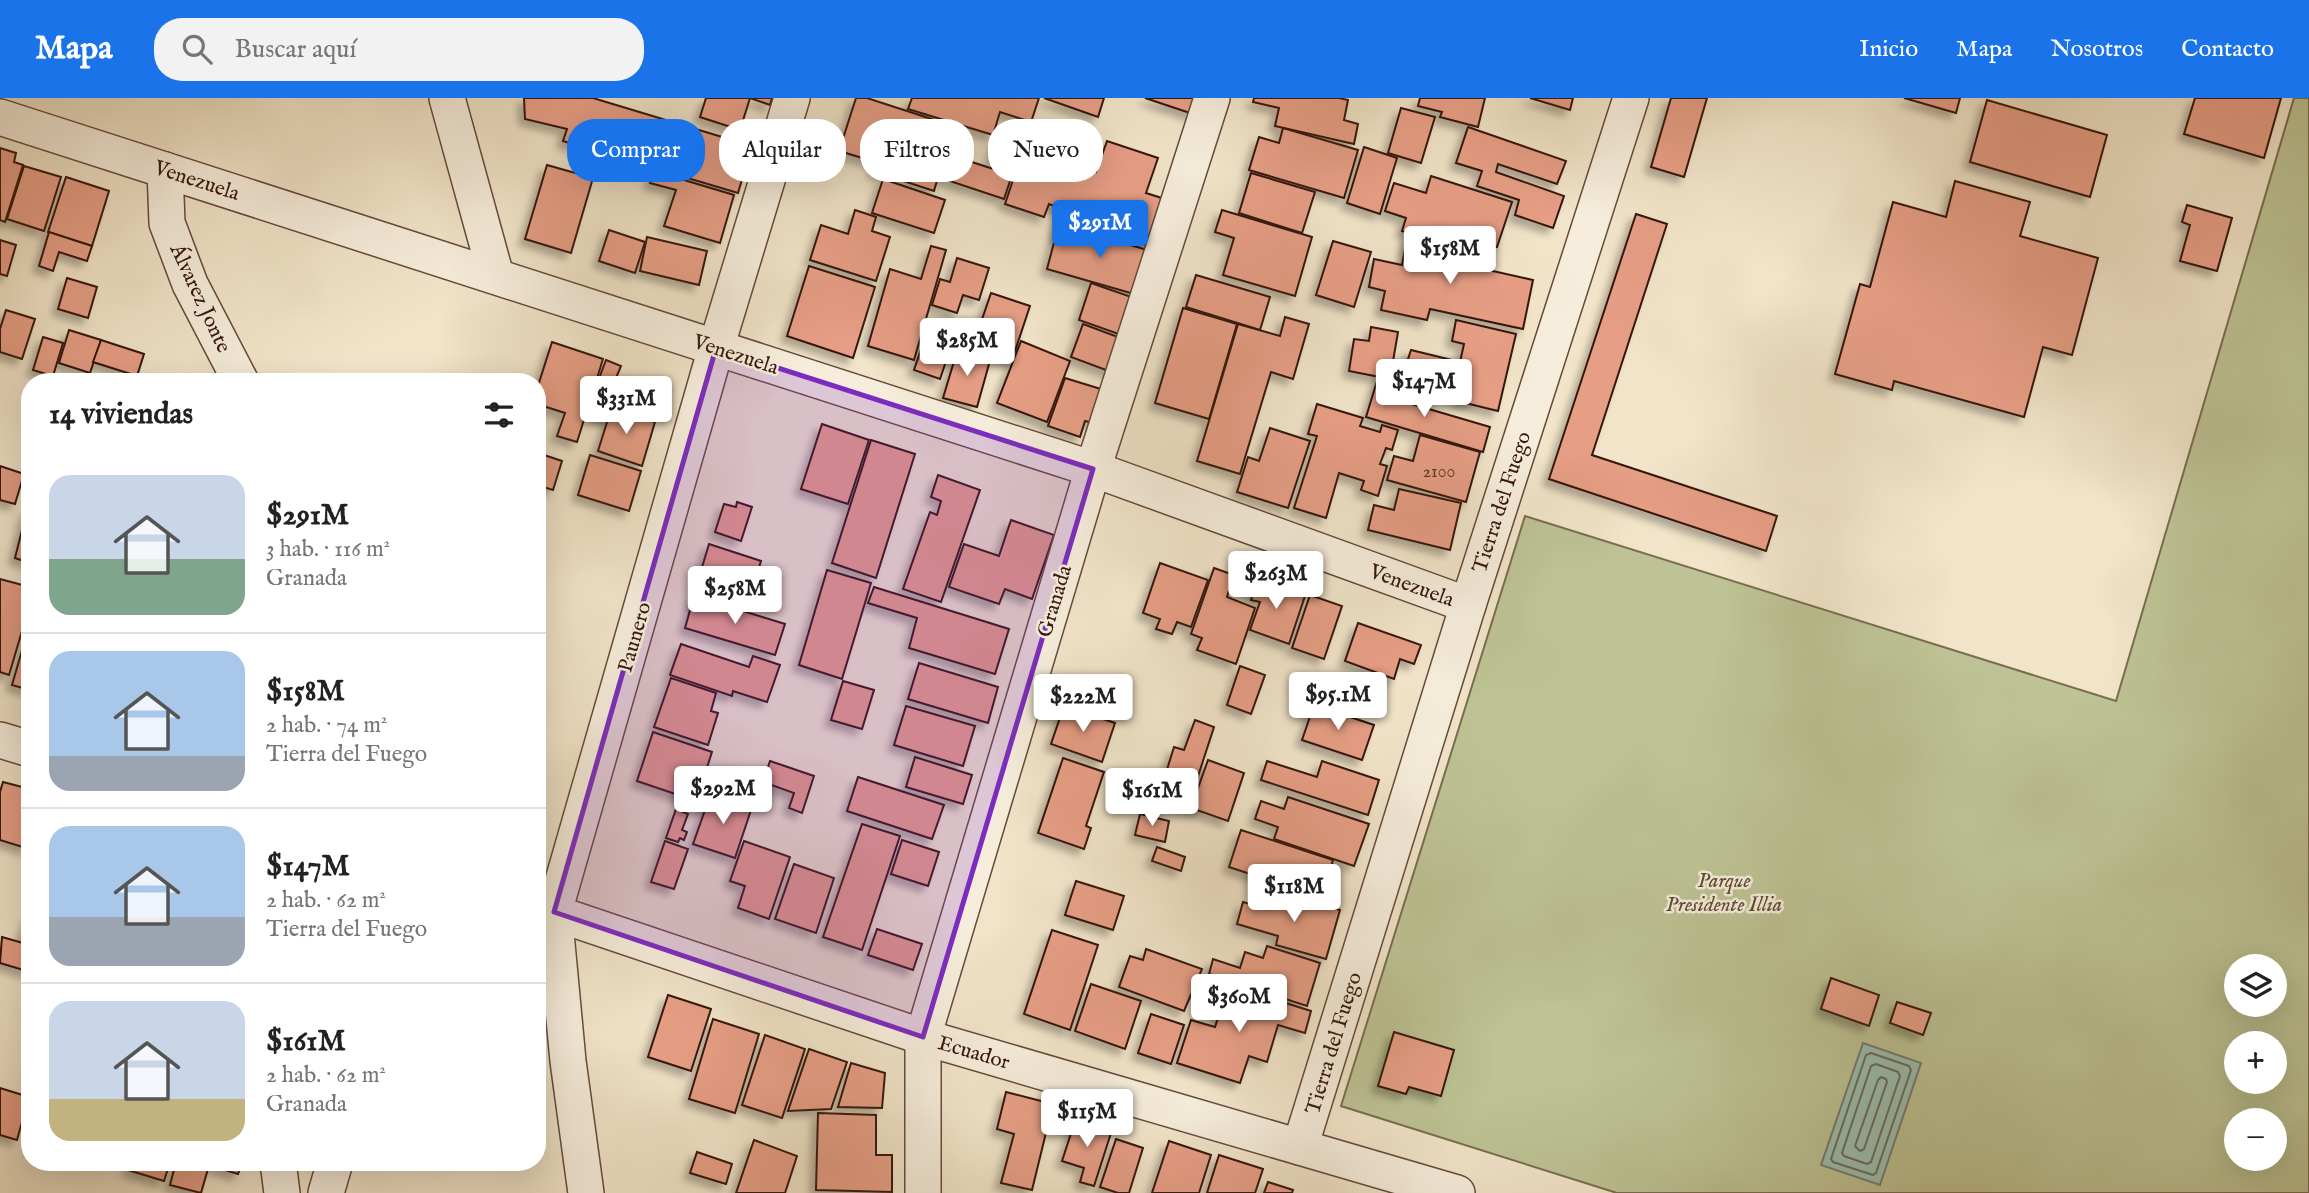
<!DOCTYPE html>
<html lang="es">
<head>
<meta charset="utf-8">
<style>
  :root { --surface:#fff; --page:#f2f2f2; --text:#222; --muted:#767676; --line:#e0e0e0; --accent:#1a73e8 }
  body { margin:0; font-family:"IM FELL English",serif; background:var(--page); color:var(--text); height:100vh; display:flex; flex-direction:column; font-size:26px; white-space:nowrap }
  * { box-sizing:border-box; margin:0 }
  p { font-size:23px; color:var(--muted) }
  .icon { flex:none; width:38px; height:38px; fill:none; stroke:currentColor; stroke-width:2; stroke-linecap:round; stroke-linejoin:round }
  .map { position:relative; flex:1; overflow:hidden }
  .panel { position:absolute; left:21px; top:275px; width:525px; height:798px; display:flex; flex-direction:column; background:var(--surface); border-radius:28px; box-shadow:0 7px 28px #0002 }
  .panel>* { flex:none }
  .guide { position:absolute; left:567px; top:21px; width:665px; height:63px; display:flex; gap:14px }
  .tools { position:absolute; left:2224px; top:856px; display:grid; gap:14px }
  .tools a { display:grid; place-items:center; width:63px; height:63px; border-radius:50%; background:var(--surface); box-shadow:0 7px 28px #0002; font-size:35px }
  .price { position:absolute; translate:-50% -60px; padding:0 16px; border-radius:7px; background:#fff; color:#222; font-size:23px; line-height:46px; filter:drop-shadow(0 2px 4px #0008) }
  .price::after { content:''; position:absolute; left:50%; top:42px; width:21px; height:16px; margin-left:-10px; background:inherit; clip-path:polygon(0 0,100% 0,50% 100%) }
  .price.active { background:var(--accent); color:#fff }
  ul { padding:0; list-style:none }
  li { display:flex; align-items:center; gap:21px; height:175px; padding:0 28px }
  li+li { border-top:2px solid var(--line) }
  li span { display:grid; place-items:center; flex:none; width:196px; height:140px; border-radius:21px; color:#555 }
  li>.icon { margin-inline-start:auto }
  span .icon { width:84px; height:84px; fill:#fffc; stroke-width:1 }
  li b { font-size:30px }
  h2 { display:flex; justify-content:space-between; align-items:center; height:84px; padding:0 28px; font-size:30px }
  .pill { padding:0 24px; border-radius:28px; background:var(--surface); box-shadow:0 7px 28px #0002; font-size:24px; line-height:63px }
  .pill.active { background:var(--accent); color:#fff }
  header { display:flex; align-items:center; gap:42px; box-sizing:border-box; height:98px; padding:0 35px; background:var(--accent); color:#fff }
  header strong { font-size:33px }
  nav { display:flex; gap:38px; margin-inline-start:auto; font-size:24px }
  .search { width:490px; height:63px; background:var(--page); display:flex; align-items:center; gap:18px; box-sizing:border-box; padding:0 24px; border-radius:28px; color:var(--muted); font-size:26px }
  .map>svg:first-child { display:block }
  .green { fill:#bdc394; stroke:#796d50; stroke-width:2; fill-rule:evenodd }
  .water { fill:#9cbfb0; stroke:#737c6e; stroke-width:2 }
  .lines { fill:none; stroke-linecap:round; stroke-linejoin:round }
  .shore { stroke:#686b5e; stroke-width:2 }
  .building { fill:#e69e85; stroke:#35170b; stroke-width:2; filter:url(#shadow) }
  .street-casing { stroke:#644a3a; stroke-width:38 }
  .street { stroke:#f6eddc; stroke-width:35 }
  .marked { fill:#7b2cbf; fill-opacity:0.2; stroke:#7b2cbf; stroke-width:5; stroke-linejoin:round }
  .labels { text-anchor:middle; stroke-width:5; stroke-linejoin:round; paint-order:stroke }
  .number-label { font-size:18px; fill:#61392a }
  .street-label { font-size:21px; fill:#35170b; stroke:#f6eddc }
  .park-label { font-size:21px; font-style:italic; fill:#5e4b34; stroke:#f6eddc }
</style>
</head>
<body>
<header>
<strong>Mapa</strong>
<div class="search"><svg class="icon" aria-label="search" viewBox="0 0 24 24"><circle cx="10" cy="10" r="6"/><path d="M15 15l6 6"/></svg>Buscar aquí</div>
<nav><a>Inicio</a><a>Mapa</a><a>Nosotros</a><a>Contacto</a></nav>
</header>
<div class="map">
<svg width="2309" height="1095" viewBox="0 0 2309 1095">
  <defs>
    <filter id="shadow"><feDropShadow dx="-6" dy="6" stdDeviation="3.5" flood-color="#0004"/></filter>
  </defs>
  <rect width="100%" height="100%" fill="#f1e4c9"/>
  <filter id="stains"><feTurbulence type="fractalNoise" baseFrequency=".00286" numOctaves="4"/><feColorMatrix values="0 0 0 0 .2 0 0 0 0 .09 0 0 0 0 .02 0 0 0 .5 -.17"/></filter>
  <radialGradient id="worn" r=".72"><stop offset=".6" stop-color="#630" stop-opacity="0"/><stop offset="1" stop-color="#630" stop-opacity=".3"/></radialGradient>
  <path class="green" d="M2294,0h15v1095h-692l-276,-87 184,-590 591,185zM2236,868h39v38h-39zM2236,945h39v39h-39zM2236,1022h39v38h-39z"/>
  <path class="water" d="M1863,945l58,20 -41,122 -59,-20z"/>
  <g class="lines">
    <g class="shore">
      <path d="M1871,955l38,13 2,4 -35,103 -3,2 -40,-13 -2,-3 35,-104z"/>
      <path d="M1876,966l22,8 2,4 -29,86 -4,2 -23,-8 -2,-3 29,-87z"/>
      <path d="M1881,979l5,2 1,3 -23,67 -4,2 -5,-5 23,-66z"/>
    </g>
  </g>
  <g class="building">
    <path d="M524,0h69l159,48 -14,47 -175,-52 4,-12 -42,-10z"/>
    <path d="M706,0h66l-2,7 -20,-7 -10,32 -40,-13z"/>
    <path d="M856,0h11l86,28 -9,27 68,22 -8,24 -66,-22 -4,14 -61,-20 3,-9 -37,-11z"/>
    <path d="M912,0h127l-8,24 -31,-10 -7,23 -85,-26z"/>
    <path d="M1044,0h60l-6,19z"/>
    <path d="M1145,0h54l-6,16z"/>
    <path d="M1254,0h85l9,2 -4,20 14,4 -4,20 -79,-18 4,-18 -26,-6z"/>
    <path d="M1420,0h65l-7,29 -38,-10 2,-5 -24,-6z"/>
    <path d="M1530,0h43l-3,12z"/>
    <path d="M1671,0h36l-23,79 -33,-10z"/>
    <path d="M1904,0h56l-4,15z"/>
    <path d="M2195,0h86l-17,60 -80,-24z"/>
    <path d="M1987,2l120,35 -17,62 -120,-35z"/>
    <path d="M1401,10l34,9 -14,46 -33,-10z"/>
    <path d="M1468,29l98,34 -9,23 -59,-20 -2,8 68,24 -11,32 -38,-13 4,-15 -42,-14 5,-15 -26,-8z"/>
    <path d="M1283,30l75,22 -14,48 -95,-28 10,-33 20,6z"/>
    <path d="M997,41l99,33 11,-31 51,17 -12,35 22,7 -16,47 -78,-26 2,-7 -27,-10 -5,13 -39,-13 12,-36 -26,-9z"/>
    <path d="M1364,49l33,11 -17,56 -33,-11z"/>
    <path d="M0,50l16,5 -2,9 9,3 -18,57 -5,-2z"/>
    <path d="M547,67l46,13 -22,75 -46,-14z"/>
    <path d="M24,68l37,11 -17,54 -37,-12z"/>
    <path d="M654,73l80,24 -14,48 -56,-17 12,-36 -26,-7z"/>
    <path d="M1251,75l64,19 -13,41 -63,-20z"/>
    <path d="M1431,78l81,26 -15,45 -61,-19 -4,12 -30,-9 4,-13 -21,-7 9,-28 32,10z"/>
    <path d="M66,79l43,14 -17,55 -44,-14z"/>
    <path d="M883,81l62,21 -11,33 -62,-20z"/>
    <path d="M1955,83l75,21 -10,34 78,22 -26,97 -29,-8 -19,70 -130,-36 -2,9 -57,-16 25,-90 10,3 23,-85 53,15z"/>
    <path d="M2187,107l45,13 -15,53 -37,-10 10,-36 -8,-3z"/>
    <path d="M855,112l21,7 -4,14 18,6 -14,44 -66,-21 11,-35 27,9z"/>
    <path d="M1222,112l90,27 -17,59 -72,-21 11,-37 -19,-6z"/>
    <path d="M1636,116l31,10 -75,231 185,61 -11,35 -217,-72z"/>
    <path d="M1059,126l95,28 -13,44 -94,-27z"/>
    <path d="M609,132l36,12 -10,31 -36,-12z"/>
    <path d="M49,134l43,14 -5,15 -28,-9 -6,19 -14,-5z"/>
    <path d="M647,139l60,14 -8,34 -59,-14z"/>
    <path d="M1407,140l62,13 -3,14 67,15 -10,49 -93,-20 -3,11 -46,-10 4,-19 -16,-4 5,-28 28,6z"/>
    <path d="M0,142l16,5 -9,31 -7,-2z"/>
    <path d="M1333,143l38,11 -17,55 -38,-12z"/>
    <path d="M931,148l15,4 -32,110 -46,-14 22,-77 31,10z"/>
    <path d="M957,160l32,10 -10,32 -16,-5 -6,18 -25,-8 8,-26 10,3z"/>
    <path d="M809,168l66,21 -22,71 -66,-22z"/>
    <path d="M1196,177l74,22 -10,33 -74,-23z"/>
    <path d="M67,180l30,9 -9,31 -30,-9z"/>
    <path d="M1091,185l49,17 -13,37 -48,-17z"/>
    <path d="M991,195l39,13 -18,54 -39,-14z"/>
    <path d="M1183,210l54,16 -28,95 -54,-16z"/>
    <path d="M6,212l29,9 -13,40 -22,-7v-23z"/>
    <path d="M1285,219l24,7 -16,55 -22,-7 -31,102 -43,-13 41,-137 42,12z"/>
    <path d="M1456,222l60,14 -18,77 -41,-10 2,-10 -65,-15 4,-16 9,2 4,-12 49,12 4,-18 -12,-3z"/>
    <path d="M1083,226l43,16 -12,33 -43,-16z"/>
    <path d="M929,228l26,9 -15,44 -26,-9z"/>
    <path d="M1371,229l27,5 -8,47 -41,-8 5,-32 15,2z"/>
    <path d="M69,232l32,10 -11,33 -31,-10z"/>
    <path d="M43,239l20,6 -10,33 -20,-6z"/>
    <path d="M101,242l43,14 -7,22 -44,-14z"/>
    <path d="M1021,243l49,20 -23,61 -50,-19z"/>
    <path d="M552,244l51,17 -26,83 -20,-6 8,-23 -28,-9v-15z"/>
    <path d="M958,250l33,9 -14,50 -34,-9z"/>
    <path d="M606,262l15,6 -13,31 -14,-5z"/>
    <path d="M1065,280l39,12 -11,33 -8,-2 -5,16 -32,-11z"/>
    <path d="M1377,283l31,9 -3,12 85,25 -7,25 -117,-35z"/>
    <path d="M1317,306l46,14 -3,8 20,6 2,-7 16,5 -6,20 -6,-2 -6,16 7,2 -9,30 -17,-6 3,-9 -25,-8 -13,45 -32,-10 23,-72 -9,-2z"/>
    <path d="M603,307l52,17 -13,44 -44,-15 10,-32 -9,-3z"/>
    <path d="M822,326l47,16 -21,64 -47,-15z"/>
    <path d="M1270,330l40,13 -22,67 -51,-16 11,-35 11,4z"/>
    <path d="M1420,337l60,17 -14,50 -79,-22 7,-24 19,5z"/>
    <path d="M871,342l44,14 -39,124 -44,-15z"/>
    <path d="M538,355l24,8 -9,29 -16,-5z"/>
    <path d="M590,357l51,16 -12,40 -51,-16z"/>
    <path d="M0,368l24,8 -9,30 -15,-4z"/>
    <path d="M938,377l42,15 -39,112 -38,-13 27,-77 7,3 4,-14 -10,-4z"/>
    <path d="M1399,391l62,14 -11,47 -82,-20 6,-25 20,5z"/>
    <path d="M737,404l15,5 -11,34 -26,-9 9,-28 12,3z"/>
    <path d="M27,412h3v53l-15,-5z"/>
    <path d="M1011,422l43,15 -22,64 -27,-10 -6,15 -50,-17 15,-43 35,12z"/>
    <path d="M709,446l52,17 -12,39 -52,-16z"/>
    <path d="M1160,465l48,17 -17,47 -14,-5 -5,12 -16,-5 4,-10 -17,-6z"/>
    <path d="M1214,470l20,7 -7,22 28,11 -19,56 -39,-14 5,-12 -11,-4z"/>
    <path d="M827,472l44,13 -29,96 -43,-14z"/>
    <path d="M0,481l30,8v17l-21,71 -9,-3z"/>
    <path d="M1257,482l48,16 -16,48 -39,-14 10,-28 -9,-2z"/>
    <path d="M874,489l135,42 -14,45 -86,-26 8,-30 -49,-15z"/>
    <path d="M1310,497l32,11 -18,53 -32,-11z"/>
    <path d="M694,498l91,28 -10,31 -90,-27z"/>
    <path d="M30,525v67l-18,-5z"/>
    <path d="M1358,525l63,22 -7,19 -14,-5 -6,20 -49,-18z"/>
    <path d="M681,546l68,23 4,-11 27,9 -13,37 -34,-11 -1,5 -62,-21z"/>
    <path d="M919,565l79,24 -10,36 -80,-24z"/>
    <path d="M1240,568l25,9 -14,39 -24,-9z"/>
    <path d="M671,580l45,15 -5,18 7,2 -10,32 -54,-18z"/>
    <path d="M843,583l31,9 -12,39 -31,-9z"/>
    <path d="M1314,607l60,20 -12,35 -60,-20z"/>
    <path d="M906,608l69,20 -12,40 -69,-21z"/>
    <path d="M1064,608l51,17 -13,39 -51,-18z"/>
    <path d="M1195,622l19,7 -26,80 -20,-7 7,-21 -10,-3 9,-29 10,3z"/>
    <path d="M653,634l59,20 -16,49 -59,-20z"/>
    <path d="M915,659l57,18 -9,29 -57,-17z"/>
    <path d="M1063,660l41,14 -18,54 5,2 -7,21 -46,-16z"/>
    <path d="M1208,662l36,13 -16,48 -37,-13z"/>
    <path d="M770,663l44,15 -12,37 -13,-5 5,-15 -31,-11z"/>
    <path d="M1267,663l50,16 5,-16 57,19 -11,35 -107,-35z"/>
    <path d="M858,679l86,28 -12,34 -85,-28z"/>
    <path d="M3,684l27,7 -1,60 -29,-9v-48z"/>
    <path d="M711,695l41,14 -17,51 -42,-14z"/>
    <path d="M1288,699l81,27 -15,42 -80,-27 4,-12 -23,-8 6,-18 23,8z"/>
    <path d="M676,711l12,5 -6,16 5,2 -3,8 -4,-2 -2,4 -12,-4z"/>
    <path d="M1140,716l29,7 -4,21 -30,-7z"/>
    <path d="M862,726l38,12 -38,114 -39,-13z"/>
    <path d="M1241,732l92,30 -5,17 -7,-3 -8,28 -44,-14 3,-7 -43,-14z"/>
    <path d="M902,742l37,12 -11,34 -37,-12z"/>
    <path d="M665,743l23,8 -14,40 -23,-7z"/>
    <path d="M744,743l46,16 -21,62 -31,-11 7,-22 -15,-5z"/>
    <path d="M1157,749l28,10 -4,14 -29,-10z"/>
    <path d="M794,766l40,14 -18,55 -41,-14z"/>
    <path d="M1076,783l48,15 -11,34 -48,-15z"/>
    <path d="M1274,794l66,18 -14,49 -50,-14 2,-9 -41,-12 6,-22 26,7z"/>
    <path d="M30,814v28l-8,-2z"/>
    <path d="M877,831l45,15 -9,26 -45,-15z"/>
    <path d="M1052,832l46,15 -28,85 -46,-16z"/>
    <path d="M2,839l28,8v27l-30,-9z"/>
    <path d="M1267,848l53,17 -13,43 -98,-32 4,-15 27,9 5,-16 18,6z"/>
    <path d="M1146,851l56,20 -18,42 -65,-24 11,-31 13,4z"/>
    <path d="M1831,880l48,17 -10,31 -48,-17z"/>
    <path d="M1091,886l50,17 -16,48 -50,-18z"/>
    <path d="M1229,887l82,26 -6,22 -27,-8 -11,37 -18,-6 -9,27 -63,-20 14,-43 24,7z"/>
    <path d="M668,897l43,14 -20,62 -43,-14z"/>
    <path d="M1897,904l34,11 -8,22 -33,-12z"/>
    <path d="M1151,916l33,11 -13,39 -33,-11z"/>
    <path d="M713,921l46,15 -24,79 -46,-14z"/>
    <path d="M1394,934l60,18 -13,46 -32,-9 -3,7 -28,-8z"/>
    <path d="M765,937l40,14 -23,69 -40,-13z"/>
    <path d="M809,951l38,13 -16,47 -43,2z"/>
    <path d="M851,965l34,10 -3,35 -44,-1z"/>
    <path d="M0,990l29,9 -12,43 -17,-5z"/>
    <path d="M1006,994l47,12 -21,86 -31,-7 13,-49 -17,-5z"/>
    <path d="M818,1015l58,2v40h16v37l-76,-2z"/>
    <path d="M1076,1020l36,12 -18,56 -14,-4 4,-14 -22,-7z"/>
    <path d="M1116,1041l27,9 -14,45h-11l-18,-6z"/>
    <path d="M754,1042l43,16 -12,37h-49z"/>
    <path d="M1169,1043l42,14 -12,38h-47z"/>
    <path d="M697,1054l35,12 -6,20 -36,-11z"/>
    <path d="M1219,1057l44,14 -8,24h-48z"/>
    <path d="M131,1064h39l-6,19 -36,-11z"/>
    <path d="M176,1064h34l-9,31 -31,-8z"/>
    <path d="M210,1064h32l-4,12 -29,-9z"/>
    <path d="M1268,1084l25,8 -1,3h-28z"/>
  </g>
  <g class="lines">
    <g class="street-casing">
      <g id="street">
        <path d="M447,0l49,178"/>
        <path d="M0,19l1093,352 375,136"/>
        <path d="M165,72l2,53 23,61 51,98"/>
        <path d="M0,642l30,9"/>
        <path d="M537,809l386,130 534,156"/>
        <path d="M554,814l14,149 18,132"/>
        <path d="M537,829l17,-15 162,-564 76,-250"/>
        <path d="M1300,1049l168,-542 163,-507"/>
        <path d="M278,1064l4,31"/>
        <path d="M326,1095l9,-31"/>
        <path d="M923,1095v-156l170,-568 119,-371"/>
      </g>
    </g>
    <use href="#street" class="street"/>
  </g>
  <path class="marked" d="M716,250l377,121 -170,568 -369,-125z"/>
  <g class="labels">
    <g class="number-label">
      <text x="1439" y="379">2100</text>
    </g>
    <g class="street-label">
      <text transform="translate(197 82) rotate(18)" y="7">Venezuela</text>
      <text transform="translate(201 200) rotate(65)" y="7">Álvarez Jonte</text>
      <text transform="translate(736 256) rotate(18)" y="7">Venezuela</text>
      <text transform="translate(1501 404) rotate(-72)" y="7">Tierra del Fuego</text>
      <text transform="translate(1412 487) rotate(20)" y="7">Venezuela</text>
      <text transform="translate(1054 503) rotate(-73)" y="7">Granada</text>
      <text transform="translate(634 539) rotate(-74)" y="7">Paunero</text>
      <text transform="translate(1333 945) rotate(-73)" y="7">Tierra del Fuego</text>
      <text transform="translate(974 954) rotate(16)" y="7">Ecuador</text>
    </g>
    <g class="park-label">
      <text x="1724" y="789">Parque<tspan x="1724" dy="24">Presidente Illia</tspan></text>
    </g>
  </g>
  <rect width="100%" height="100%" filter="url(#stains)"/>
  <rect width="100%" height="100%" fill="url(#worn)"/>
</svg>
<div class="tools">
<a><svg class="icon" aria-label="layers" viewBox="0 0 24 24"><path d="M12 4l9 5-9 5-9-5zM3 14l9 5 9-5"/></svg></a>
<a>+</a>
<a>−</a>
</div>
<b class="price active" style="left:1100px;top:162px">$291M</b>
<b class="price" style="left:1450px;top:188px">$158M</b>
<b class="price" style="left:967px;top:280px">$285M</b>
<b class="price" style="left:1424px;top:321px">$147M</b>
<b class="price" style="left:626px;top:338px">$331M</b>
<b class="price" style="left:1276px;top:513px">$263M</b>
<b class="price" style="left:735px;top:528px">$258M</b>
<b class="price" style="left:1338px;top:634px">$95.1M</b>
<b class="price" style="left:1083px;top:636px">$222M</b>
<b class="price" style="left:723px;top:728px">$292M</b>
<b class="price" style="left:1152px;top:730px">$161M</b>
<b class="price" style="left:1294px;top:826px">$118M</b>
<b class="price" style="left:1239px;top:936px">$360M</b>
<b class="price" style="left:1087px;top:1051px">$115M</b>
<div class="guide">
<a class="pill active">Comprar</a>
<a class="pill">Alquilar</a>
<a class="pill">Filtros</a>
<a class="pill">Nuevo</a>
</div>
<section class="panel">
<h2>14 viviendas<svg class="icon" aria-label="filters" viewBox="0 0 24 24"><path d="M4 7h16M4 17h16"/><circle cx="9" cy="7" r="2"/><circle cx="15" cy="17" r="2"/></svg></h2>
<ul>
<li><span style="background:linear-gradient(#c9d6e8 60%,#7fa58c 0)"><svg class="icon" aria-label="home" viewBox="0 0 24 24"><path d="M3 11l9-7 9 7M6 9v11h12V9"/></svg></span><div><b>$291M</b><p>3 hab. · 116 m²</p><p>Granada</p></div></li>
<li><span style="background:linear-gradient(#a9c7e8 75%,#9aa5b1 0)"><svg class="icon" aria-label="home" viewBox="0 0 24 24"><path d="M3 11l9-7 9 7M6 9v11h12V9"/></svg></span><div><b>$158M</b><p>2 hab. · 74 m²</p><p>Tierra del Fuego</p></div></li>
<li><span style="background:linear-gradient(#a9c7e8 65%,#9aa5b1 0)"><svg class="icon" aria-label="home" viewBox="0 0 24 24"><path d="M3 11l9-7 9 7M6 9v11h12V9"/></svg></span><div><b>$147M</b><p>2 hab. · 62 m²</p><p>Tierra del Fuego</p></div></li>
<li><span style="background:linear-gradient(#c9d6e8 70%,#c2b280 0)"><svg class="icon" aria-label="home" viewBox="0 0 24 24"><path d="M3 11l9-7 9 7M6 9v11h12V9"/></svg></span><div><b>$161M</b><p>2 hab. · 62 m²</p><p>Granada</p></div></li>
</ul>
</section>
</div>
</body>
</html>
